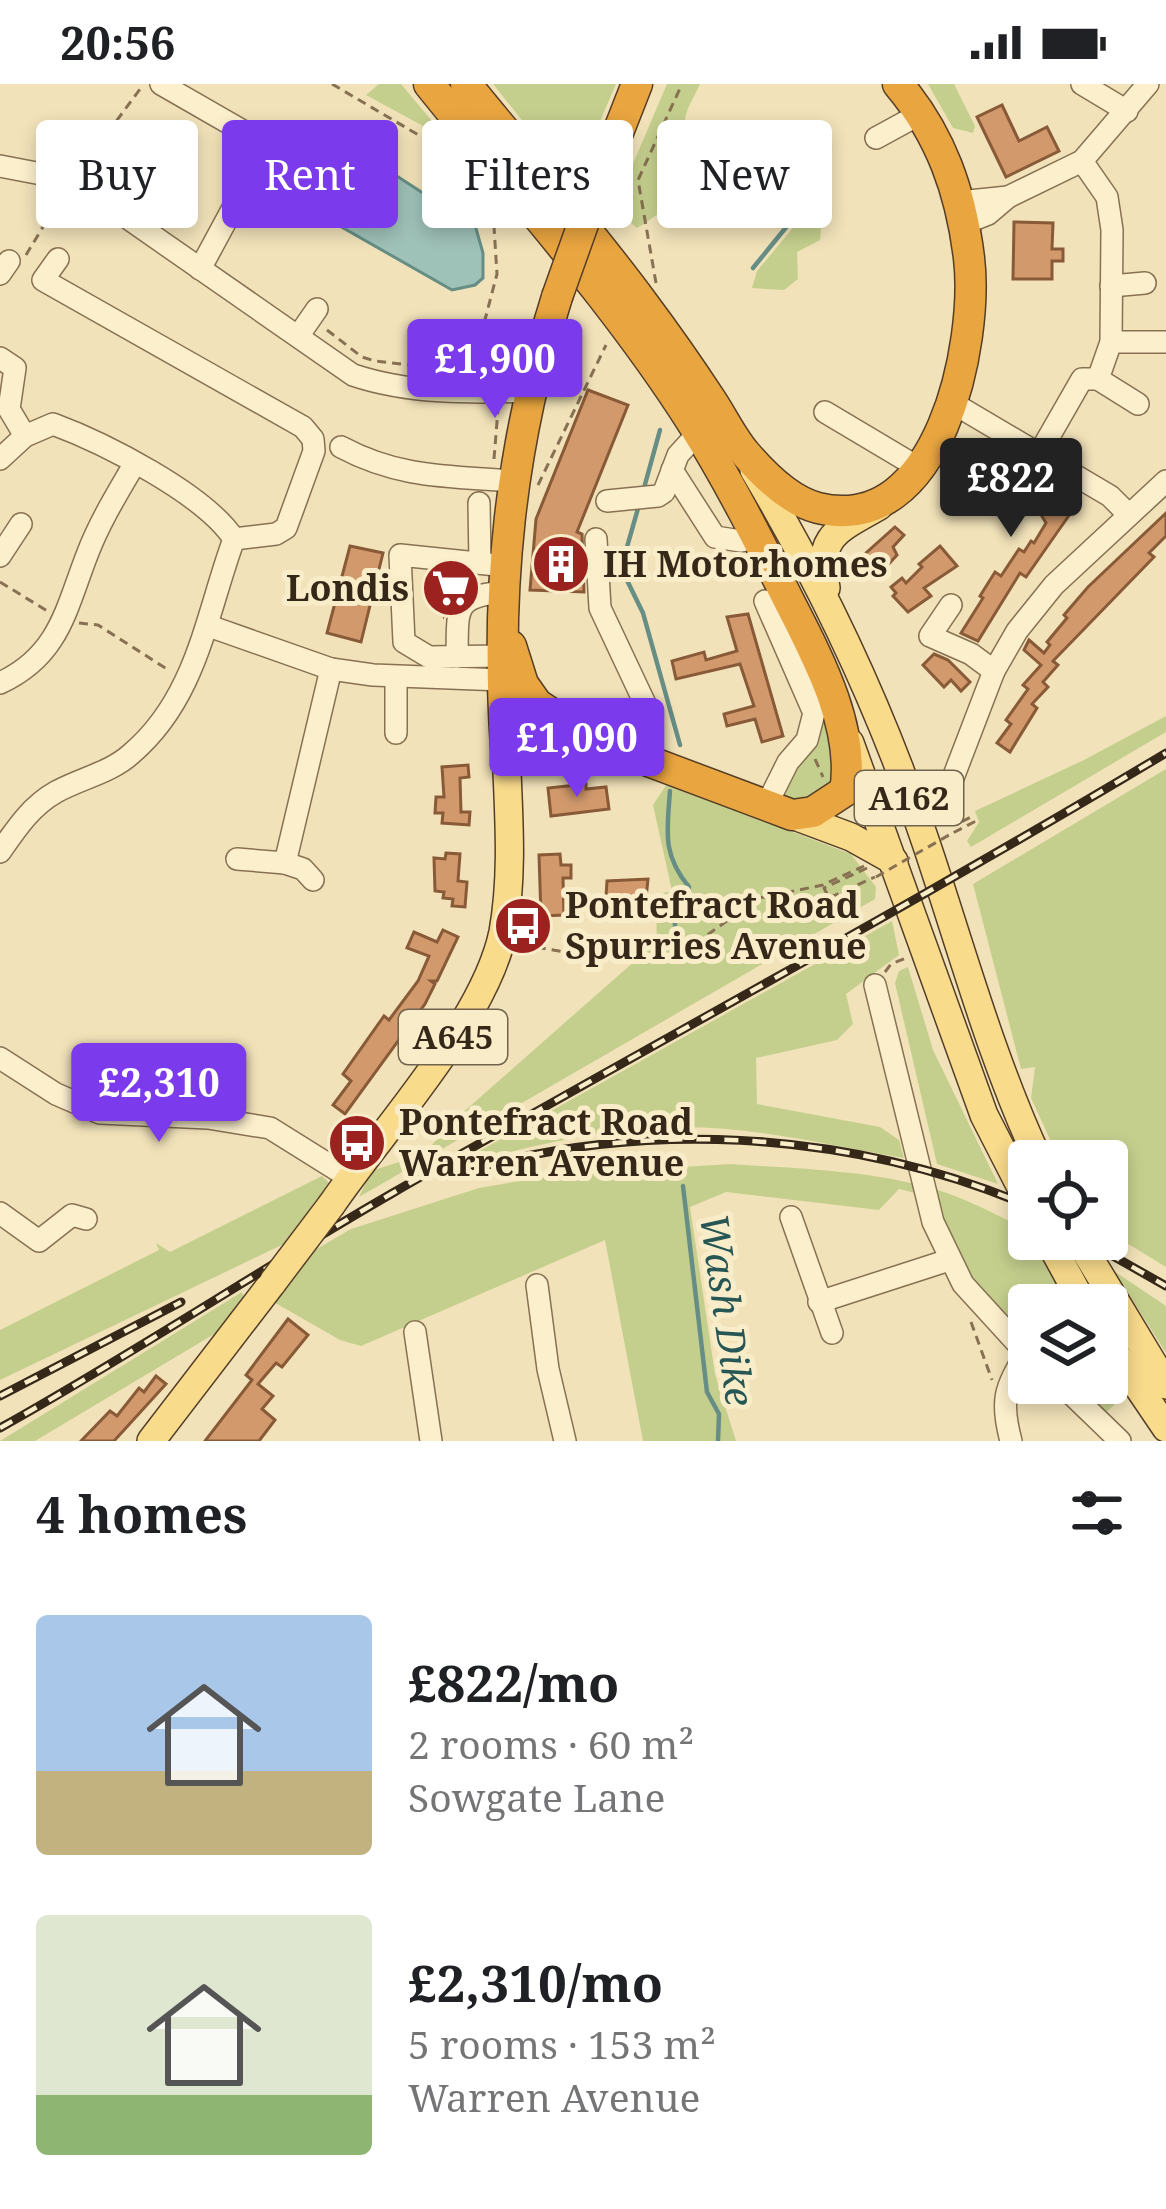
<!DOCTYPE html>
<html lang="en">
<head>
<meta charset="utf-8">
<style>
  :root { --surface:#fff; --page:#f2f2f2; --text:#202124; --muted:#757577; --accent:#7c3aed }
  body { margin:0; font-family:"Noto Serif",serif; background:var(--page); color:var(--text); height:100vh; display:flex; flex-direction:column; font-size:45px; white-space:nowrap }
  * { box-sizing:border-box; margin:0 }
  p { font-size:39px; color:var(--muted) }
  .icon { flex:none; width:66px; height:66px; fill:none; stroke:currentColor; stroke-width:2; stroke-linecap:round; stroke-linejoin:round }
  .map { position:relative; height:1357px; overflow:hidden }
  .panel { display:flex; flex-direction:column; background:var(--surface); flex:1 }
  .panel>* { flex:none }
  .banner { position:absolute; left:36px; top:36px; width:1095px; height:108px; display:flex; gap:24px }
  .buttons { position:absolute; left:1008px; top:1056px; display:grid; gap:24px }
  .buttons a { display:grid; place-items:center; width:120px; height:120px; border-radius:12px; background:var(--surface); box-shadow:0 6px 18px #0003; font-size:60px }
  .price { position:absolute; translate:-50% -102px; padding:0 27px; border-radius:12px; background:var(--accent); color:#fff; font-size:39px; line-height:78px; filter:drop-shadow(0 3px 6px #0008) }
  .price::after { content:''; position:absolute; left:50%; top:72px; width:36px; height:27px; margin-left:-18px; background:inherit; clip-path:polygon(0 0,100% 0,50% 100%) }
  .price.selected { background:#222; color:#fff }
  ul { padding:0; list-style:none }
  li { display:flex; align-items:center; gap:36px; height:300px; padding:0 36px }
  li span { display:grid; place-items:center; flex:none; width:336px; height:240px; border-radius:12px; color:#555 }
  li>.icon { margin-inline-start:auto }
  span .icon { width:144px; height:144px; fill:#fffc; stroke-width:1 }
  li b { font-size:51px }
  h2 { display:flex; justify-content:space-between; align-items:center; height:144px; padding:0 36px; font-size:51px }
  .chip { padding:0 42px; border-radius:12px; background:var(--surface); box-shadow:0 6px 18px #0003; font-size:42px; line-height:108px }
  .chip.selected { background:var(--accent); color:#fff }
  .status { display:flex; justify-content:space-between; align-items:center; height:84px; padding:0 60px; background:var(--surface); direction:ltr }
  .status svg { height:33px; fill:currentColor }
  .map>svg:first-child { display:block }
  .green { fill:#c5cf8d }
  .water { fill:#9ec1b8; stroke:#668e85; stroke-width:3 }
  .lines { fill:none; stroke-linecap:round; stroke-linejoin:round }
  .stream { stroke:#668e85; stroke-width:4.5 }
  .building { fill:#d29a6c; stroke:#895a37; stroke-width:3 }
  .minor-casing { stroke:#887153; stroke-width:24 }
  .major-casing { stroke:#553e28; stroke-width:30 }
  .highway-casing { stroke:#553e28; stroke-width:33 }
  .path { stroke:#887153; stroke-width:3; stroke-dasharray:9 6; stroke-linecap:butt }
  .minor { stroke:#fbefcc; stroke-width:21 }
  .major { stroke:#f9db8c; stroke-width:27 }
  .highway { stroke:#e9a540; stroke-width:30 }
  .rail-casing { stroke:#362819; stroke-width:9 }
  .rail { stroke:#f8ecc9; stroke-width:4.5; stroke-dasharray:14; stroke-linecap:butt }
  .major-bridge-casing { stroke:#553e28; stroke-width:30; stroke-linecap:butt }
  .highway-bridge-casing { stroke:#553e28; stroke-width:33; stroke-linecap:butt }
  .path-bridge { stroke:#887153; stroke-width:3; stroke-dasharray:9 6; stroke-linecap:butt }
  .major-bridge { stroke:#f9db8c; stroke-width:27 }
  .highway-bridge { stroke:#e9a540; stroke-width:30 }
  .labels { text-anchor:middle; stroke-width:10; stroke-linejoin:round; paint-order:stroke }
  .shield { fill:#f8ecc9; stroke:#70634e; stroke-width:3 }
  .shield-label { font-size:33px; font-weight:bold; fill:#362819 }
  .poi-label { font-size:36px; font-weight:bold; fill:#362819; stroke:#f8ecc9; text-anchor:start }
  .water-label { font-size:39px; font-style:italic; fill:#275755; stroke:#f8ecc9 }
</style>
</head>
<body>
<div class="status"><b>20:56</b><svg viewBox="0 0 49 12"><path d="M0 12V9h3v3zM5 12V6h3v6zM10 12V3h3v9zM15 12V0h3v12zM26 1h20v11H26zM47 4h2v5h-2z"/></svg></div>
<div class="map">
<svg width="1166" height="1357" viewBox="0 0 1166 1357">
  <rect width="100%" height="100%" fill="#f1e2b9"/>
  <g class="green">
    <path d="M379,0h22l46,55 -81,-44z"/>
    <path d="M493,0h123l-43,100z"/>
    <path d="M667,0h33c-4,10 -15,26 -15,37 -1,6 3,12 3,19 1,46 -14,66 -51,88 -14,-10 -15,-25 -14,-41z"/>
    <path d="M928,0h26l21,42 -2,7 -20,-5z"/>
    <path d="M809,130l12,13 -1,13 -23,12 1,27 -14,11 -32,-2 5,-17 45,-54z"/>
    <path d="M1166,632v16l-195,115 -4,-6 12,-19 -4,-11 109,-51z"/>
    <path d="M828,634l14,57 -37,31 -20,-8 -4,-7 39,-71z"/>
    <path d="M1166,685v498l-59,-36v-70h-47l-29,-63 4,-31 -14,2 -48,-185z"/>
    <path d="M667,700l184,70 25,33 -1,12 -516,298 12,-26 53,-17 28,-32 193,-170 12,-5 -1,-45 -8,-5 24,-6 -19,-86z"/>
    <path d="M892,837l7,34 -53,39 7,30 -16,16 -81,18 1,46 123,23 19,13 5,18c-72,-12 -147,-31 -220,-31 -81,0 -157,20 -235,41z"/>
    <path d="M908,883l25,83 65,134 -61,-20 -42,-181 4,-12z"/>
    <path d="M731,1080c68,5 138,6 203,25 32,9 64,27 94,41l1,9h5l38,66h-43v50l-35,-33 -71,-127 -24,-6 -20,21 -153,-18 -36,15 25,167 21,67h-93l-38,-201 -244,106 -21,-6 -68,-39 36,-47 43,-25 128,-41 76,-13z"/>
    <path d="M322,1092l9,9 -43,57 -288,138v-50l159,-80 -3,-7 14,9z"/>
    <path d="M1114,1187l52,35v47z"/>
    <path d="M242,1208l2,7 -23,31 -186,111h-35z"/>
    <path d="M1107,1276l21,32 -28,26 -40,-35h47z"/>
  </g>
  <path class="water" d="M383,83l49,32 35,13 6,6 10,35v25l-8,7 -23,5 -114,-65 -6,-15c7,-27 23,-42 51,-43z"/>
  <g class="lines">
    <g class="stream">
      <path d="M753,184l39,-48 30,-53"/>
      <path d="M644,404l16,-58"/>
      <path d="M639,421l-18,63 22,45 37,132"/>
      <path d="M670,707c-3,41 -8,63 19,96l-1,8 -14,20 4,41"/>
      <path d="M683,1102l24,206 12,22 -1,27"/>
    </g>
  </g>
  <g class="building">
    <path d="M1002,21l17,36 28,-14 12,24 -53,26 -29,-60z"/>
    <path d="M1014,138l39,1 -1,26h11v12h-11v18h-39z"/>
    <path d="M588,306l40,15 -51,127 5,2 2,58 -54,-2 6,-71z"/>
    <path d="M970,364l100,66 -44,63 -6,-4 -42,68 -17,-8 22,-35 -3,-2 15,-24 6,4 18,-27 5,3 7,-11 3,2 12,-20 -6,-10 -80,-50z"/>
    <path d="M1166,429v23l-17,17 5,4 -101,104 5,4 -15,17 5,5 -16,17 5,4 -27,44 -13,-9 14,-19 -5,-4 22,-31 -5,-4 18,-20 -17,-15 5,-10 15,13 6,-8 -3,-3 20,-24 -3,-3 24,-28z"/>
    <path d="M895,443l9,8 -11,12 4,8 -21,23 -19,-17z"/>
    <path d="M350,462l33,7 -22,89 -34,-9z"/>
    <path d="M940,462l17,20 -33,22 7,8 -23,16 -15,-16 3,-3 -5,-6 11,-9 4,5 16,-16 -3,-3z"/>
    <path d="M439,493h29l-1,7 -17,15 -6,15z"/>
    <path d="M748,530l35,122 -21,6 -7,-23 -28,7 -3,-12 30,-8 -14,-42 -64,15 -4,-18 32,-9 2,8 31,-9 -10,-34z"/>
    <path d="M934,570l14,6 22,22 -9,9 -10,-11 -7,7 -21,-22z"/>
    <path d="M468,681l1,12 -9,1 1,34h9l-1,13 -27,-2 1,-10h-8l1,-16h8l-2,-30z"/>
    <path d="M586,700v5l20,-2 3,22 -58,7 -3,-28z"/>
    <path d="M446,769l14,1 -2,27 9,1 -2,25 -13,-1 1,-7 -10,-1 1,-6 -9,-1 -1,-33 11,1z"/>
    <path d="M560,770l1,11h10v13h-8l1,37 -23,1 -2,-61z"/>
    <path d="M648,795l-2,20 -40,-3 1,-15z"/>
    <path d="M443,846l15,7 -21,44h-6l4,3 -10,20 -80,110 -12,-9 18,-24 -8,-7 41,-58 5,4 29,-39 11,-25 -22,-8 7,-16 23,10z"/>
    <path d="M288,1235l20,16 -26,32 -6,-4 -18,21 15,12 -11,13 13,11 -16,21h-54l47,-61 -6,-5z"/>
    <path d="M156,1292l10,8 -52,57h-33l29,-30 7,5 22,-28 5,4z"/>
  </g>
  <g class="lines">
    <g class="minor-casing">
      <g id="minor">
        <path d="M161,0l106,61 -67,124"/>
        <path d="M1082,0l45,27"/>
        <path d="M876,54l44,-24"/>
        <path d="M267,61c22,-14 45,6 66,17"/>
        <path d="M1082,77l25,36 5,33 -1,112 -13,37 40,25"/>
        <path d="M0,82l52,10 74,41 227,158c57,19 118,18 178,16"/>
        <path d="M959,118l49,-5 74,-36 66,-77"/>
        <path d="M963,140l25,-10 20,-17"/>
        <path d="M58,175l-15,21 260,147 10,12 1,12 -28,77 -10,6 -42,5"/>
        <path d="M0,190l9,-13"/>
        <path d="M1111,202l34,-3"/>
        <path d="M299,251l18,-26"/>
        <path d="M1111,258h55"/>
        <path d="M0,274l15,10 -6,41 16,27"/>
        <path d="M951,318l159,94 18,18"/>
        <path d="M825,328l94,56"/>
        <path d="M341,363c58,31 106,29 171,34"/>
        <path d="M1039,370l43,-75h16"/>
        <path d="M0,375l25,-23 28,-12c51,19 152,70 181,115"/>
        <path d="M672,386l43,67 26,4 16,-3"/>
        <path d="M607,417l51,-5 6,-4 14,-37 20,-22"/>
        <path d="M479,419l1,60"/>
        <path d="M596,455l4,69 48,102 2,16 -5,33"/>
        <path d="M0,472l21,-32"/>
        <path d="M765,517l49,112 -7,27 -19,22 -21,42"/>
        <path d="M951,521l-21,31 41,18 23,17"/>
        <path d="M209,542l122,43 42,6 129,5"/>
        <path d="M502,572l-73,1 -25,-15 -4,-87 106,11"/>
        <path d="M457,573c1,-47 -5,-61 48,-65"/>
        <path d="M396,593v56"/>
        <path d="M0,599c59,-27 66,-74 87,-128 12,-32 31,-63 48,-92"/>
        <path d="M953,694l41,-107 23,-40 37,-46 112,-104"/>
        <path d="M0,768c16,-23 31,-46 56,-60 25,-14 54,-19 75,-38 66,-56 75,-139 103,-215"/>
        <path d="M237,775l48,4 46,-194"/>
        <path d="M285,779l18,6 10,11"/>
        <path d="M875,901l58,237 30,62 63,69c-21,36 -26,47 -15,88"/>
        <path d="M0,974l56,36 44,19 108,5 62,10 80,50"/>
        <path d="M0,1129l39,28 33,-26 14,4"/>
        <path d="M791,1133l41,116"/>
        <path d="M537,1201l11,84 17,72"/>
        <path d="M819,1218l130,-42"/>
        <path d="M415,1248l16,109"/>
        <path d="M1060,1299l60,58"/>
      </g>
    </g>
    <g class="major-casing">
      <g id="major">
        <path d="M754,386c70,118 129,243 172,373 36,107 65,215 113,318"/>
        <path d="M826,504c-10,-53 12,-58 53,-82"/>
        <path d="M850,659l134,372 45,88"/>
        <path d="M792,731l59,22 43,24"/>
        <path d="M332,1120c52,-76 153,-184 171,-272 11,-61 5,-124 3,-185"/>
        <path d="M1048,1155l36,66"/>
        <path d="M1078,1155l88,146"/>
        <path d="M1107,1257l59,87"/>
        <path d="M151,1357l122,-159"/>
      </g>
    </g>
    <g class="highway-casing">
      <g id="highway">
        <path d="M429,0c89,111 188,220 264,340 36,57 66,117 96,177 28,55 67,127 56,190l-32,21 -21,3 -205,-77 -31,-2 -50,11c-11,-155 4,-302 51,-450"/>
        <path d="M466,0c59,73 122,144 177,219 24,32 47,65 68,97 12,18 21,38 35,54 18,21 44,47 72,54 122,30 161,-166 151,-250 -8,-66 -28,-123 -71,-174"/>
        <path d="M593,112l44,-112"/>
        <path d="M511,562l12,38 14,20 46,30"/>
      </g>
    </g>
    <g class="path">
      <path d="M332,0l95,56 24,9"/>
      <path d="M81,85l62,-84"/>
      <path d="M492,111l5,79 -21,80 24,22"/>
      <path d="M26,171l32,-53"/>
      <path d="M656,199l-18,-103 44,-96"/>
      <path d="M327,246l35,27 13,4 106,12"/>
      <path d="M459,284l16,-13"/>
      <path d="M494,375l4,-50"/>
      <path d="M538,401l68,-140"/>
      <path d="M0,498l49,30"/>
      <path d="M79,539l19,2 72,46"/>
      <path d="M815,675l8,18"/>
      <path d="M949,714l10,25 12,-6 3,5 -25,13"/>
      <path d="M867,784l-43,20 5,10 46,-21"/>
      <path d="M522,861l100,16 50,-1 87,-62 64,-13 41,-19"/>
      <path d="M885,888l6,-8 15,-6"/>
      <path d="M971,1238l21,58"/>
    </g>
    <use href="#minor" class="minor"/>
    <use href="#major" class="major"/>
    <use href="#highway" class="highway"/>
    <g class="rail-casing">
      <g id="rail">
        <path d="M448,1092c188,-58 399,-47 581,30"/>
        <path d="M1083,1155l83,47"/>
        <path d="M0,1312l181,-94"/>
        <path d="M0,1344c133,-74 259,-158 391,-234 258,-148 520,-288 775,-441"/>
      </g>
    </g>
    <use href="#rail" class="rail"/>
    <g class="major-bridge-casing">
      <path id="major-bridge" d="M273,1198l59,-78"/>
    </g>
    <g class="highway-bridge-casing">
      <path id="highway-bridge" d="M557,213l36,-101"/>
    </g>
    <path class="path-bridge" d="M876,793l73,-42"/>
    <use href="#major-bridge" class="major-bridge"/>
    <use href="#highway-bridge" class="highway-bridge"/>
  </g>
  <defs>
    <g id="building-disc" transform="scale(3)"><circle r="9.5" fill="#9b221e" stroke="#f8ecc9"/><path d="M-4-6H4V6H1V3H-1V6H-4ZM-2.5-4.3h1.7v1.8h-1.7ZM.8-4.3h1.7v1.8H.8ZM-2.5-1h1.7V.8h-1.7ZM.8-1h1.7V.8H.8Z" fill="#fff"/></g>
    <g id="supermarket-disc" transform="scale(3)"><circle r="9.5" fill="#9b221e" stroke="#f8ecc9"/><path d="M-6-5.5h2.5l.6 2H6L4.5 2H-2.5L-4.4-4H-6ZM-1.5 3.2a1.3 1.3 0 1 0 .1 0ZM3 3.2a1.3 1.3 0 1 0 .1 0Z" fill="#fff"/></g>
    <g id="bus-disc" transform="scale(3)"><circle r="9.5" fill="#9b221e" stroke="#f8ecc9"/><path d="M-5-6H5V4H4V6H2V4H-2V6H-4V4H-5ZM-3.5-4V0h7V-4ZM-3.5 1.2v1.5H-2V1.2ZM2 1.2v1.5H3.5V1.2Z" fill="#fff"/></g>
  </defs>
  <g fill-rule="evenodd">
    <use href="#building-disc" x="561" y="480"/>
    <use href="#supermarket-disc" x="451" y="504"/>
    <use href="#bus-disc" x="523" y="842"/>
    <use href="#bus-disc" x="357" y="1059"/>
  </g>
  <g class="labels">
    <g class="shield">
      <rect x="855" y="687" width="108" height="54" rx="9"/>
      <rect x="399" y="926" width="108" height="54" rx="9"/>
    </g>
    <g class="shield-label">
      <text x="909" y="726">A162</text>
      <text x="453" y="965">A645</text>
    </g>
    <g class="poi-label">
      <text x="603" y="493">IH Motorhomes</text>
      <text x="409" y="517" text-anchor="end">Londis</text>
      <text x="565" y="834">Pontefract Road<tspan x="565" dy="41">Spurries Avenue</tspan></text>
      <text x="399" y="1051">Pontefract Road<tspan x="399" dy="41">Warren Avenue</tspan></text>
    </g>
    <g class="water-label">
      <text transform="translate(727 1226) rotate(82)" y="14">Wash Dike</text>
    </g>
  </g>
</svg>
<div class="buttons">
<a><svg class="icon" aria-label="locate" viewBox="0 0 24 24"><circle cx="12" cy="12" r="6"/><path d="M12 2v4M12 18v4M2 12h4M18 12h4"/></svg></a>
<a><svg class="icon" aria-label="layers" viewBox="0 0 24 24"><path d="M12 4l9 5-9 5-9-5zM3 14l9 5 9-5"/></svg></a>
</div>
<b class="price" style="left:495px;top:337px">£1,900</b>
<b class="price selected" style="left:1011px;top:456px">£822</b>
<b class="price" style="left:577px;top:716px">£1,090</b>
<b class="price" style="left:159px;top:1061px">£2,310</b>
<div class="banner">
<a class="chip">Buy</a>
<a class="chip selected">Rent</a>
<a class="chip">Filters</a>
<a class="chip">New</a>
</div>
</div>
<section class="panel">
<h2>4 homes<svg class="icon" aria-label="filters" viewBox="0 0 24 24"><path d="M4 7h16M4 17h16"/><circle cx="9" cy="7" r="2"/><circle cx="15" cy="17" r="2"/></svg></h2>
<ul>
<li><span style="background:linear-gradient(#a9c7e8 65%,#c2b280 0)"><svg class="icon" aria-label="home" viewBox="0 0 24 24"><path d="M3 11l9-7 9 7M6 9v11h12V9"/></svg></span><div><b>£822/mo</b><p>2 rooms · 60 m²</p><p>Sowgate Lane</p></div></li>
<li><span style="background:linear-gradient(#dfe7d0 75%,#8fb573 0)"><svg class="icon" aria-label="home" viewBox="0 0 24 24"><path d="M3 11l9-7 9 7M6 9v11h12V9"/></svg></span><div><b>£2,310/mo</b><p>5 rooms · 153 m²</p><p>Warren Avenue</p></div></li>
</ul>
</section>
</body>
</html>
